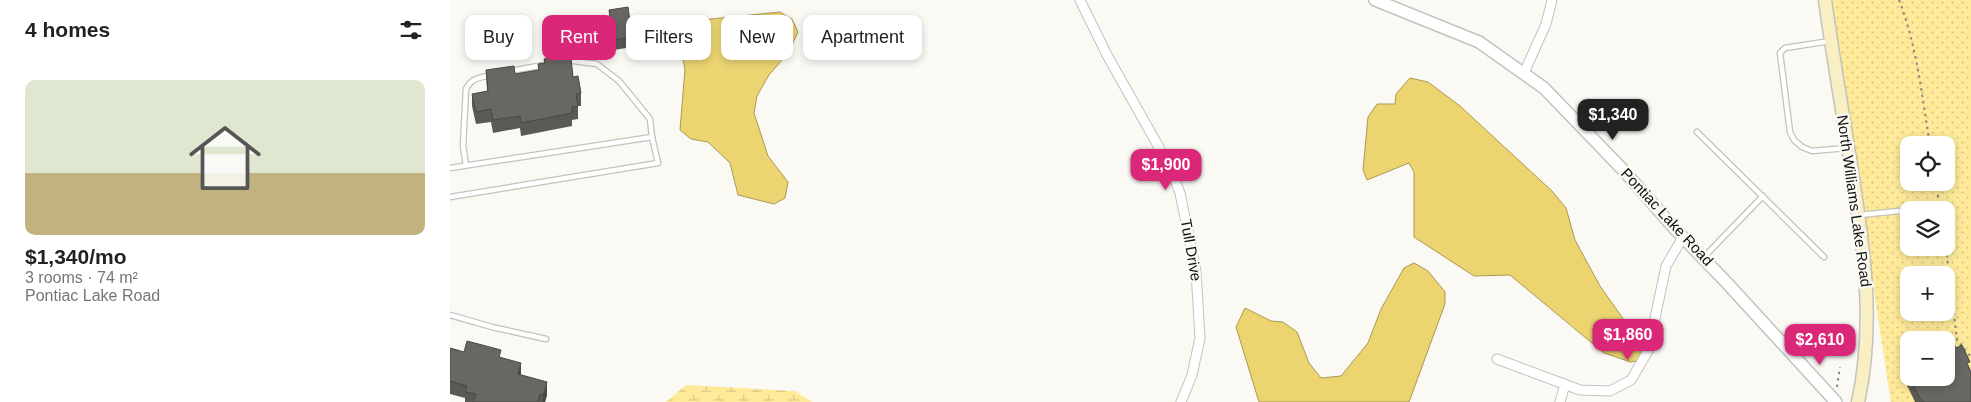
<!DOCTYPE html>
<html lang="en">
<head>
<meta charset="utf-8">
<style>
  :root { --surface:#fff; --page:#f6f6f6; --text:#222; --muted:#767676; --accent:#db2777 }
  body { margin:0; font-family:Arial,sans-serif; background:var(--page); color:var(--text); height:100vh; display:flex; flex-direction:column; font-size:19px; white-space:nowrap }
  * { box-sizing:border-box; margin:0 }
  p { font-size:16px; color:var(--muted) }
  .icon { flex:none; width:28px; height:28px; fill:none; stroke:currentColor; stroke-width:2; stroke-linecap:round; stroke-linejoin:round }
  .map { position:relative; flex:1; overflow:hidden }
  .sheet { display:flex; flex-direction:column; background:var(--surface); width:450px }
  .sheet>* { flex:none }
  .banner { position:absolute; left:15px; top:15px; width:475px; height:45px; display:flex; gap:10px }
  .controls { position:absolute; left:1450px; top:136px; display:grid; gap:10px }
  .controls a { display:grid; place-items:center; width:55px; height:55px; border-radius:10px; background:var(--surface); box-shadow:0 2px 8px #0003; font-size:25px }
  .price { position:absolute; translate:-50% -42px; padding:0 11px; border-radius:10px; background:var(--accent); color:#fff; font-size:16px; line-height:32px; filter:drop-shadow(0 1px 2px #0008) }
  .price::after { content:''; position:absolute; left:50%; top:30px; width:15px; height:11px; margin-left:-8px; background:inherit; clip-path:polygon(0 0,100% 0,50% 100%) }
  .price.current { background:#222; color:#fff }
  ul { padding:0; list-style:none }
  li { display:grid; align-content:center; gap:10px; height:265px; padding:0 25px }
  li span { display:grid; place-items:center; height:155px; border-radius:10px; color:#555 }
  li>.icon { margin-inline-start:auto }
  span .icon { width:90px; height:90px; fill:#fffc; stroke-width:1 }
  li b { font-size:21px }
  h2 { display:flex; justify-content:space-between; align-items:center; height:60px; padding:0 25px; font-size:21px }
  .pill { padding:0 18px; border-radius:10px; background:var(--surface); box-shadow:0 2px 8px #0003; font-size:18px; line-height:45px }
  .pill.current { background:var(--accent); color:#fff }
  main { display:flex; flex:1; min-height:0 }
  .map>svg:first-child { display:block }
  .grass { fill:url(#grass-dots); fill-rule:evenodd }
  .wetland { fill:url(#wetland-marsh) }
  .water { fill:#ecd471; stroke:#aa9953 }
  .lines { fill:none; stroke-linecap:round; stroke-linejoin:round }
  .service-casing { stroke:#c3c2bd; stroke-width:7 }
  .minor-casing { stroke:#c3c2bd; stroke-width:11 }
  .tertiary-casing { stroke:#c3c2bd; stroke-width:14 }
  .secondary-casing { stroke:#c3c2bd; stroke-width:15 }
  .path { stroke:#878783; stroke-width:2; stroke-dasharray:2.5 4; stroke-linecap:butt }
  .service { stroke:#fff; stroke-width:4.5 }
  .minor { stroke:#fff; stroke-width:9 }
  .tertiary { stroke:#fff; stroke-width:11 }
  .secondary { stroke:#f8efc4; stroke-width:12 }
  .wall { fill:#595955 }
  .shaded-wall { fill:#494845 }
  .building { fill:#686763; stroke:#494845 }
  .labels { text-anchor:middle; stroke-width:5; stroke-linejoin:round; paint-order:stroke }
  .street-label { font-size:15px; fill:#10100e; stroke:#faf9f4 }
</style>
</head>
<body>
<main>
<section class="sheet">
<h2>4 homes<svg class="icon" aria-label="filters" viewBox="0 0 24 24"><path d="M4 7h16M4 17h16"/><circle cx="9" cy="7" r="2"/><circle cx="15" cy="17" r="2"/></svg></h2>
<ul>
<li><span style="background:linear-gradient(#dfe7d0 60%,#c2b280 0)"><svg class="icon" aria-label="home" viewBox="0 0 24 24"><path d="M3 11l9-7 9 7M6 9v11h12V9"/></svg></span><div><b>$1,340/mo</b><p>3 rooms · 74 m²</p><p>Pontiac Lake Road</p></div></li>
</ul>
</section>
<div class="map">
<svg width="1521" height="402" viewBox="0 0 1521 402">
  <defs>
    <pattern id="grass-dots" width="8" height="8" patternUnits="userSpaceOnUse" patternTransform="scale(1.25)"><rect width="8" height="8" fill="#feea99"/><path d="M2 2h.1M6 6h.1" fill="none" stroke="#d9c883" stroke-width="1.8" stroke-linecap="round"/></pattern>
    <pattern id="wetland-marsh" width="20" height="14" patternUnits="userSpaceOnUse" patternTransform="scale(1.25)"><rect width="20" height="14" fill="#feea99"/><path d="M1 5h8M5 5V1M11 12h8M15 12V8" fill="none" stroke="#d9c883"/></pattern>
  </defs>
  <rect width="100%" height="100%" fill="#faf9f4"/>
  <path class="grass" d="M1379,0h142v402h-80zM1459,145h37v37h-37zM1459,210h37v38h-37zM1459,275h37v37h-37zM1459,340h37v38h-37z"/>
  <path class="wetland" d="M236,385l109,6 17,11h-146z"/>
  <g class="water">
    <path d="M330,12l12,7 6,13 -10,21 -19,22 -12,21 -3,17 14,43 20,26 -3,16 -11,6 -36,-9 -8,-32 -22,-21 -17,-3 -11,-9 5,-61 -8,-35 5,-12z"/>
    <path d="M960,78l18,4 32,24 92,85 14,17 9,32 25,46 43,61 -3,13 -9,2 -27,-9 -94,-78 -36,1 -60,-39v-65l-5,-9 -42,17 -4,-10 5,-53 9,-13h18l1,-10z"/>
    <path d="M964,263l14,8 17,21v12l-36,98h-150l-23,-75 9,-19 26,13 12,1 14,10 12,31 12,15 20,-2 27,-33 13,-34 23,-41z"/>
  </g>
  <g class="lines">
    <g class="service-casing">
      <g id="service">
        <path d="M1380,41l-45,7 -5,5 10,79 4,8 8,7 10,4 34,-3"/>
        <path d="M116,60l31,4 22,17 31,38 2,18"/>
        <path d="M60,71l34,-6"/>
        <path d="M1247,132l127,125"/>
        <path d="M16,165l-3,-19 3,-57c5,-11 14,-11 24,-14"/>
        <path d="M0,168l202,-31 6,26 -208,34"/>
        <path d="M1409,215l40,-4"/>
        <path d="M1254,257l59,-61"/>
        <path d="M0,315l42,12 54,12"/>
      </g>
    </g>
    <g class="minor-casing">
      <g id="minor">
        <path d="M630,0l27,55 63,112 10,26 16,78 4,67 -8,37 -11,27"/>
        <path d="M1074,73l22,-49 6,-24"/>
        <path d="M1047,359l83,31 30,1 21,-11 17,-29 18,-85 17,-29"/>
        <path d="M1110,402l5,-18"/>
      </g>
    </g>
    <g class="tertiary-casing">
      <path id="tertiary" d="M925,0l104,42 65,46 81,84 49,56 53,55 109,119"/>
    </g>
    <g class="secondary-casing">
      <path id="secondary" d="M1375,0c8,57 18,115 27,172 12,77 23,153 6,230"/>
    </g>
    <g class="path">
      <path d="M1449,0c18,46 23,97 31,145"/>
      <path d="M1486,182l4,28"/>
      <path d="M1496,248l11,92 14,17"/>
      <path d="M1387,387l3,-20"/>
    </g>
    <use href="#service" class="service"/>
    <use href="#minor" class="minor"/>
    <use href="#tertiary" class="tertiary"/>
    <use href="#secondary" class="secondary"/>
  </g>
  <g class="wall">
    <path d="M159,10l23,27v10l-18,3 -5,-30z"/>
    <path d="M94,59h21l16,34v13h-3v13l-6,1v6l-51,10 -1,-8 -27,5 -2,-11 -15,2 -4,-18v-12l15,-3 -1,-21 29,4 23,-3v-7l6,-1z"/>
    <path d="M0,348l14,4 37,5 20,18 26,20 -2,7h-80v-4l-15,-4z"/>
    <path d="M1506,348l14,21 1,33h-56l-9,-19v-13l3,-1v9h37z"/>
  </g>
  <g class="shaded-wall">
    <path d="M71,363v13l-3,-2z"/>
    <path d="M97,382v13l-2,7h-2v-7z"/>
  </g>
  <g class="building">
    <path d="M178,7l4,30 -18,3 -5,-30z"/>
    <path d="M114,56l1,3 6,-1 2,19 5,-1 3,17 -5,1 2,12 -6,1v6l-51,10 -1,-7 -27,4 -2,-11 -15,3 -4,-18 16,-3 -2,-21 28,-4 1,8 24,-4 -1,-6 7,-1 -1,-4z"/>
    <path d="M1500,336l6,12 6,-3 8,17 -3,1 4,9v30h-48l-3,-4 -11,-20h37v-38h-9z"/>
    <path d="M17,341l34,9 -2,7 22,6 -3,11 29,8 -4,13 -3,-1 -2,8h-65l3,-8 -11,-2 2,-6 -17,-5v-33l14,4z"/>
    <path d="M1459,369v7l-3,-6z"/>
  </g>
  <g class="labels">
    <g class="street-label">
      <text transform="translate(1404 201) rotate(82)" y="5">North Williams Lake Road</text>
      <text transform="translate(1217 217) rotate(47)" y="5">Pontiac Lake Road</text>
      <text transform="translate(741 250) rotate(80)" y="5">Tull Drive</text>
    </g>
  </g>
</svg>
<div class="controls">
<a><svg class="icon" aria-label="locate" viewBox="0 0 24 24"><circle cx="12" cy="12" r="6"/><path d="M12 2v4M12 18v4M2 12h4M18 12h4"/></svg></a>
<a><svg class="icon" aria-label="layers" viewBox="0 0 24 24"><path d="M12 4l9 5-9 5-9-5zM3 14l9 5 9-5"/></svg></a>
<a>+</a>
<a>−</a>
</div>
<b class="price current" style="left:1163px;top:141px">$1,340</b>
<b class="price" style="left:716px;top:191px">$1,900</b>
<b class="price" style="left:1178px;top:361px">$1,860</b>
<b class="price" style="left:1370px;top:366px">$2,610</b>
<div class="banner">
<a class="pill">Buy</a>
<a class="pill current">Rent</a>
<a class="pill">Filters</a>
<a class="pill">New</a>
<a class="pill">Apartment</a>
</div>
</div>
</main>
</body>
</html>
